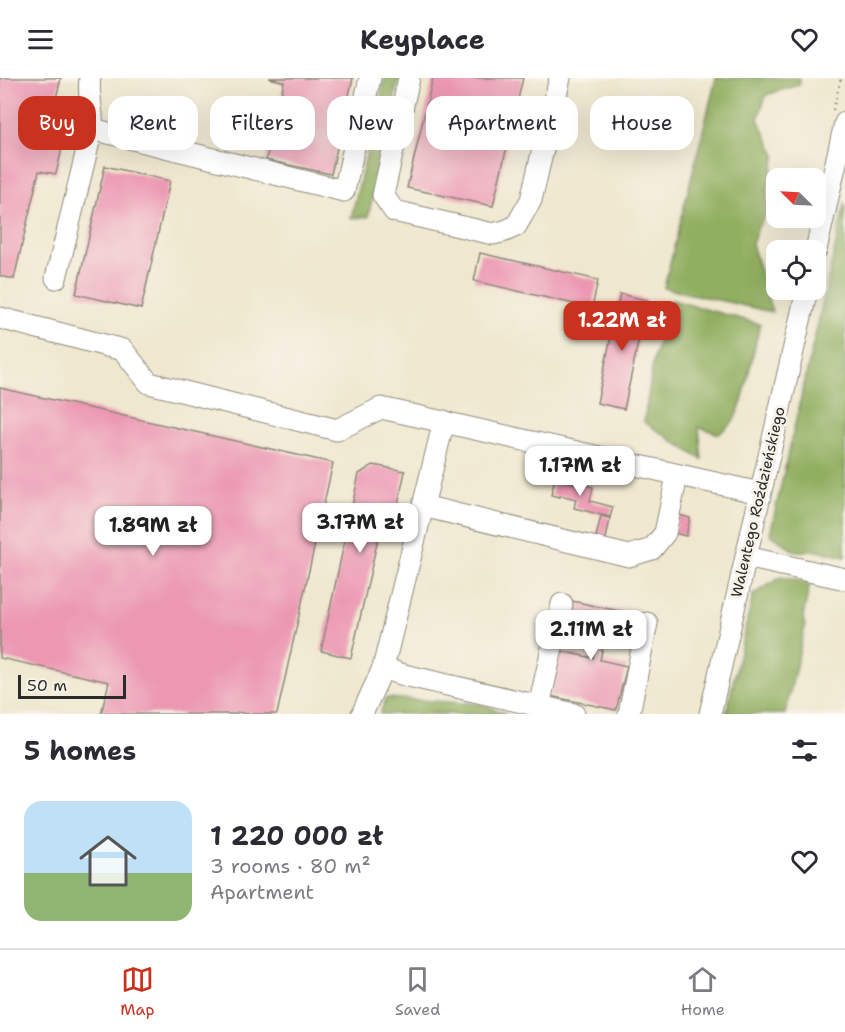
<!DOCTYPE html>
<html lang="en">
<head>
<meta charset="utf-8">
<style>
  :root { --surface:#fff; --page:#f7f7f7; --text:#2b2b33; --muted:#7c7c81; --line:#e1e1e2; --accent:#c8321e }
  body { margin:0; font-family:"Shantell Sans",sans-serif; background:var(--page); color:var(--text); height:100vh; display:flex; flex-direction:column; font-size:22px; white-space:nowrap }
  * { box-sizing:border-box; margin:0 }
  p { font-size:20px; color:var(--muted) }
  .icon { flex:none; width:33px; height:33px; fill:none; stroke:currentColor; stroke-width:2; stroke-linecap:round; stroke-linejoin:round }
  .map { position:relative; height:636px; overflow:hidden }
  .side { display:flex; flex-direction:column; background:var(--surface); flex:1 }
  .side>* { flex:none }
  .top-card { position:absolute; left:18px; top:18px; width:810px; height:54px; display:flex; gap:12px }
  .needle { width:39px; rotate:294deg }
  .controls { position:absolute; left:766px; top:90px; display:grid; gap:12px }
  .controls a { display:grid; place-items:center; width:60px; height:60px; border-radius:12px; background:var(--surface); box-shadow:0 6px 24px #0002; font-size:30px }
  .scale { position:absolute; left:18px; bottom:15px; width:108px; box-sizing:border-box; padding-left:6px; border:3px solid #2b2b2b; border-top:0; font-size:16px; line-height:21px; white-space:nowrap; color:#2b2b2b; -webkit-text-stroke:4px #f7f3e8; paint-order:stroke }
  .price { position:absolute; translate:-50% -51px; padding:0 14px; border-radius:12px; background:#fff; color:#222; font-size:20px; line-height:39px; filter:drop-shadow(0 2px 3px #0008) }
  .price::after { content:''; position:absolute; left:50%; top:36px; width:18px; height:14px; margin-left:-9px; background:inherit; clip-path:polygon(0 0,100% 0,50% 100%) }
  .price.active { background:var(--accent); color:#fff }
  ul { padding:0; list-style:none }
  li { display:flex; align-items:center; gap:18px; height:150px; padding:0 24px }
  li span { display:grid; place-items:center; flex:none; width:168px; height:120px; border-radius:18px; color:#555 }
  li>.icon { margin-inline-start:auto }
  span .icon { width:72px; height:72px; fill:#fffc; stroke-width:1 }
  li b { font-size:26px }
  h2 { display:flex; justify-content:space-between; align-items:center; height:72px; padding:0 24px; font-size:26px }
  .pill { padding:0 21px; border-radius:18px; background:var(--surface); box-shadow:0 6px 24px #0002; font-size:21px; line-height:54px }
  .pill.active { background:var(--accent); color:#fff }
  header { display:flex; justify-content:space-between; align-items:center; height:78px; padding:0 24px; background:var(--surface); font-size:27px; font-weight:700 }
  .menu { display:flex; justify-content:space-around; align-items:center; height:84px; border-top:2px solid var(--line); background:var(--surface); font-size:16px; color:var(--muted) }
  .menu a { display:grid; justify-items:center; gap:3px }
  .menu .active { color:var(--accent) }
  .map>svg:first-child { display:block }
  .forest { fill:#91af61; stroke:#5e6d46; stroke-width:1.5 }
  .building { fill:#ec98b2 }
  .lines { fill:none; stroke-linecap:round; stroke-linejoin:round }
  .minor-casing { stroke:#8d897c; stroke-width:23 }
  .path { stroke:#8d897c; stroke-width:2; stroke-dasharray:1.5 4.5; stroke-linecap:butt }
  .minor { stroke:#fff; stroke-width:21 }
  .labels { text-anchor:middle; stroke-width:6; stroke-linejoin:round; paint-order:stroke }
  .street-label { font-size:15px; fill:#2b2b2b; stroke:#f7f3e8 }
</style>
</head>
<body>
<header><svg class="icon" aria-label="menu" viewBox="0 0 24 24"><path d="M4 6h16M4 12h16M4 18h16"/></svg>Keyplace<svg class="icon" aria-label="heart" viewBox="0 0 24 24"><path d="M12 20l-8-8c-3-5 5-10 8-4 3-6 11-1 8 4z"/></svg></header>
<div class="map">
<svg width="845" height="636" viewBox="0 0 845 636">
  <rect width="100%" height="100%" fill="#f7f3e8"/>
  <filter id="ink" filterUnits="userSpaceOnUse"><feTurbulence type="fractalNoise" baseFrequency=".0167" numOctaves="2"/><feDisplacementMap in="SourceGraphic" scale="12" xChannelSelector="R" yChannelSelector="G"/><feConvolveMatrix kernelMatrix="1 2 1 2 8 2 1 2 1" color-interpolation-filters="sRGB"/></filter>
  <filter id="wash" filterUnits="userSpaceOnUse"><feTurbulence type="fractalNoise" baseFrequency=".008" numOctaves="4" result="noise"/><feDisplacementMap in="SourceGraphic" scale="24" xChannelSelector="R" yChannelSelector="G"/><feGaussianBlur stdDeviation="1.35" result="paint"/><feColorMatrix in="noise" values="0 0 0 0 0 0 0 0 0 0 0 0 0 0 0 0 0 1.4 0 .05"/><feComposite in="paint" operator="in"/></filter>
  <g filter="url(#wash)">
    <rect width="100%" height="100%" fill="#efe7ce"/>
    <g class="forest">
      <path d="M385,0h14l-31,139 -17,1z"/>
      <path d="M716,0h84l-1,7 -33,10 -8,24 18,36 -9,37 1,19 -10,16 -6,17 20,68 -108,-24z"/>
      <path d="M845,126v353l-24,-6h-27l-24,-17z"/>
      <path d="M672,222l88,24 -18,78 -9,20 -14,12 -20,-7 3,33 -58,-38 10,-65z"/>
      <path d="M781,499l29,6 -7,34 2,9 -20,88h-59l27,-119z"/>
      <path d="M386,620l95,6 26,10h-127z"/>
    </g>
    <g id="blocks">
      <g class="building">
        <path d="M0,0h61l-9,37 17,4 -13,55 -17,-3 -25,108 -14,-3z"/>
        <path d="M269,0h84l-22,96 -65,-14 18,-78z"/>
        <path d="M433,0h90l-30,128 -86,-18z"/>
        <path d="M105,88l65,15 -29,128 -65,-15z"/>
        <path d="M480,175l118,27 -6,28 -118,-27z"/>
        <path d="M620,216l27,6 -23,109 -27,-6z"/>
        <path d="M0,310l333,75 -56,251h-29l-11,-2 -1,2h-135l8,-32 -109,-24z"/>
        <path d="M373,387l32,6 -10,48 -12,-3 -32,142 -30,-7 38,-177z"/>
        <path d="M555,401l38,8 -3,14 23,6 -3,10 -36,-9 2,-9 -16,-4v2l-9,-2z"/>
        <path d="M679,437l11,3 -4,18 -12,-3z"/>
        <path d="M601,438l9,2 -4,21 -10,-2z"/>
        <path d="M572,523l52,11 -6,27 -13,-2 -5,23 27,6 -11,44 -66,-14 10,-45 33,7 5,-23 -32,-7z"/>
      </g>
    </g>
  </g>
  <g filter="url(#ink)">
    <use href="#blocks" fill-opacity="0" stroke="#8d897c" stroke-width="1.5"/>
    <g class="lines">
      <g class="minor-casing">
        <g id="minor">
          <path d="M409,0l-26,117 11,16 99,23 12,-3 11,-5 15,-26 29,-122"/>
          <path d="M92,51l252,62 26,-113"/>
          <path d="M816,172l29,-127"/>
          <path d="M56,200l36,-149c2,-18 -5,-33 -2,-51"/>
          <path d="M0,240l123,32 26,33 188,47 44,-22 379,85"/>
          <path d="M423,428l206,50 23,-7 13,-16 12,-57"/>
          <path d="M746,479l99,22"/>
          <path d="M383,590l21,7 170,39"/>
          <path d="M539,628l23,-102"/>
          <path d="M362,636l21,-46 61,-247"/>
          <path d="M629,636l18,-91"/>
          <path d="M710,636l97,-424"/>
        </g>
      </g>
      <path class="path" d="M833,32l8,-32"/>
      <use href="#minor" class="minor"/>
    </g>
  </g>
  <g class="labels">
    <g class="street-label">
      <text transform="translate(758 424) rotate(-77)" y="5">Walentego Roździeńskiego</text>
    </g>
  </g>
</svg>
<div class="controls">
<a><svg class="needle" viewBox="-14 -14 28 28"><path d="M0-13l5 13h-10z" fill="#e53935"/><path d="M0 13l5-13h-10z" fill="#7c7c81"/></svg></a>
<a><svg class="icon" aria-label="locate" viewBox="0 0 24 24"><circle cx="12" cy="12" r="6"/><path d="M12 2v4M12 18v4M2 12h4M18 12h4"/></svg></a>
</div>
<div class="scale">50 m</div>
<b class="price active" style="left:622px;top:274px">1.22M zł</b>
<b class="price" style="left:580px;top:419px">1.17M zł</b>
<b class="price" style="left:360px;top:476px">3.17M zł</b>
<b class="price" style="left:153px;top:479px">1.89M zł</b>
<b class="price" style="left:591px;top:583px">2.11M zł</b>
<div class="top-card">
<a class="pill active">Buy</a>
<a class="pill">Rent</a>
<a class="pill">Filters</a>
<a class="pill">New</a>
<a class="pill">Apartment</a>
<a class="pill">House</a>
</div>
</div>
<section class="side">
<h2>5 homes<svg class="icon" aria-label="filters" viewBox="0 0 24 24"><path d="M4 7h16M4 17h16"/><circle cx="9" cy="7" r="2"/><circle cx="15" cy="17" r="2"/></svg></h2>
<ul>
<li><span style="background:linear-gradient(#bfe0f5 60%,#8fb573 0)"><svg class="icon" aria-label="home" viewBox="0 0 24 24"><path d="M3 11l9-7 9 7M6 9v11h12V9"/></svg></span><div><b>1 220 000 zł</b><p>3 rooms · 80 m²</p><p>Apartment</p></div><svg class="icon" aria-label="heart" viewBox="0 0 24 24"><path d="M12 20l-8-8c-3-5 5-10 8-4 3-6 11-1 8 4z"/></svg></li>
</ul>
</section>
<nav class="menu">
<a class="active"><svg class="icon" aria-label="map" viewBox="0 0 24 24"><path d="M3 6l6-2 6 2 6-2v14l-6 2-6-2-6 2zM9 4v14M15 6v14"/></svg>Map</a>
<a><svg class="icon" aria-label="saved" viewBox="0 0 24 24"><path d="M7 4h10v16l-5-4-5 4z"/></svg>Saved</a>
<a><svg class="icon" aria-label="home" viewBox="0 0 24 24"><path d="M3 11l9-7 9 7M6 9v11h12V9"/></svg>Home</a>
</nav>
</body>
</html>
